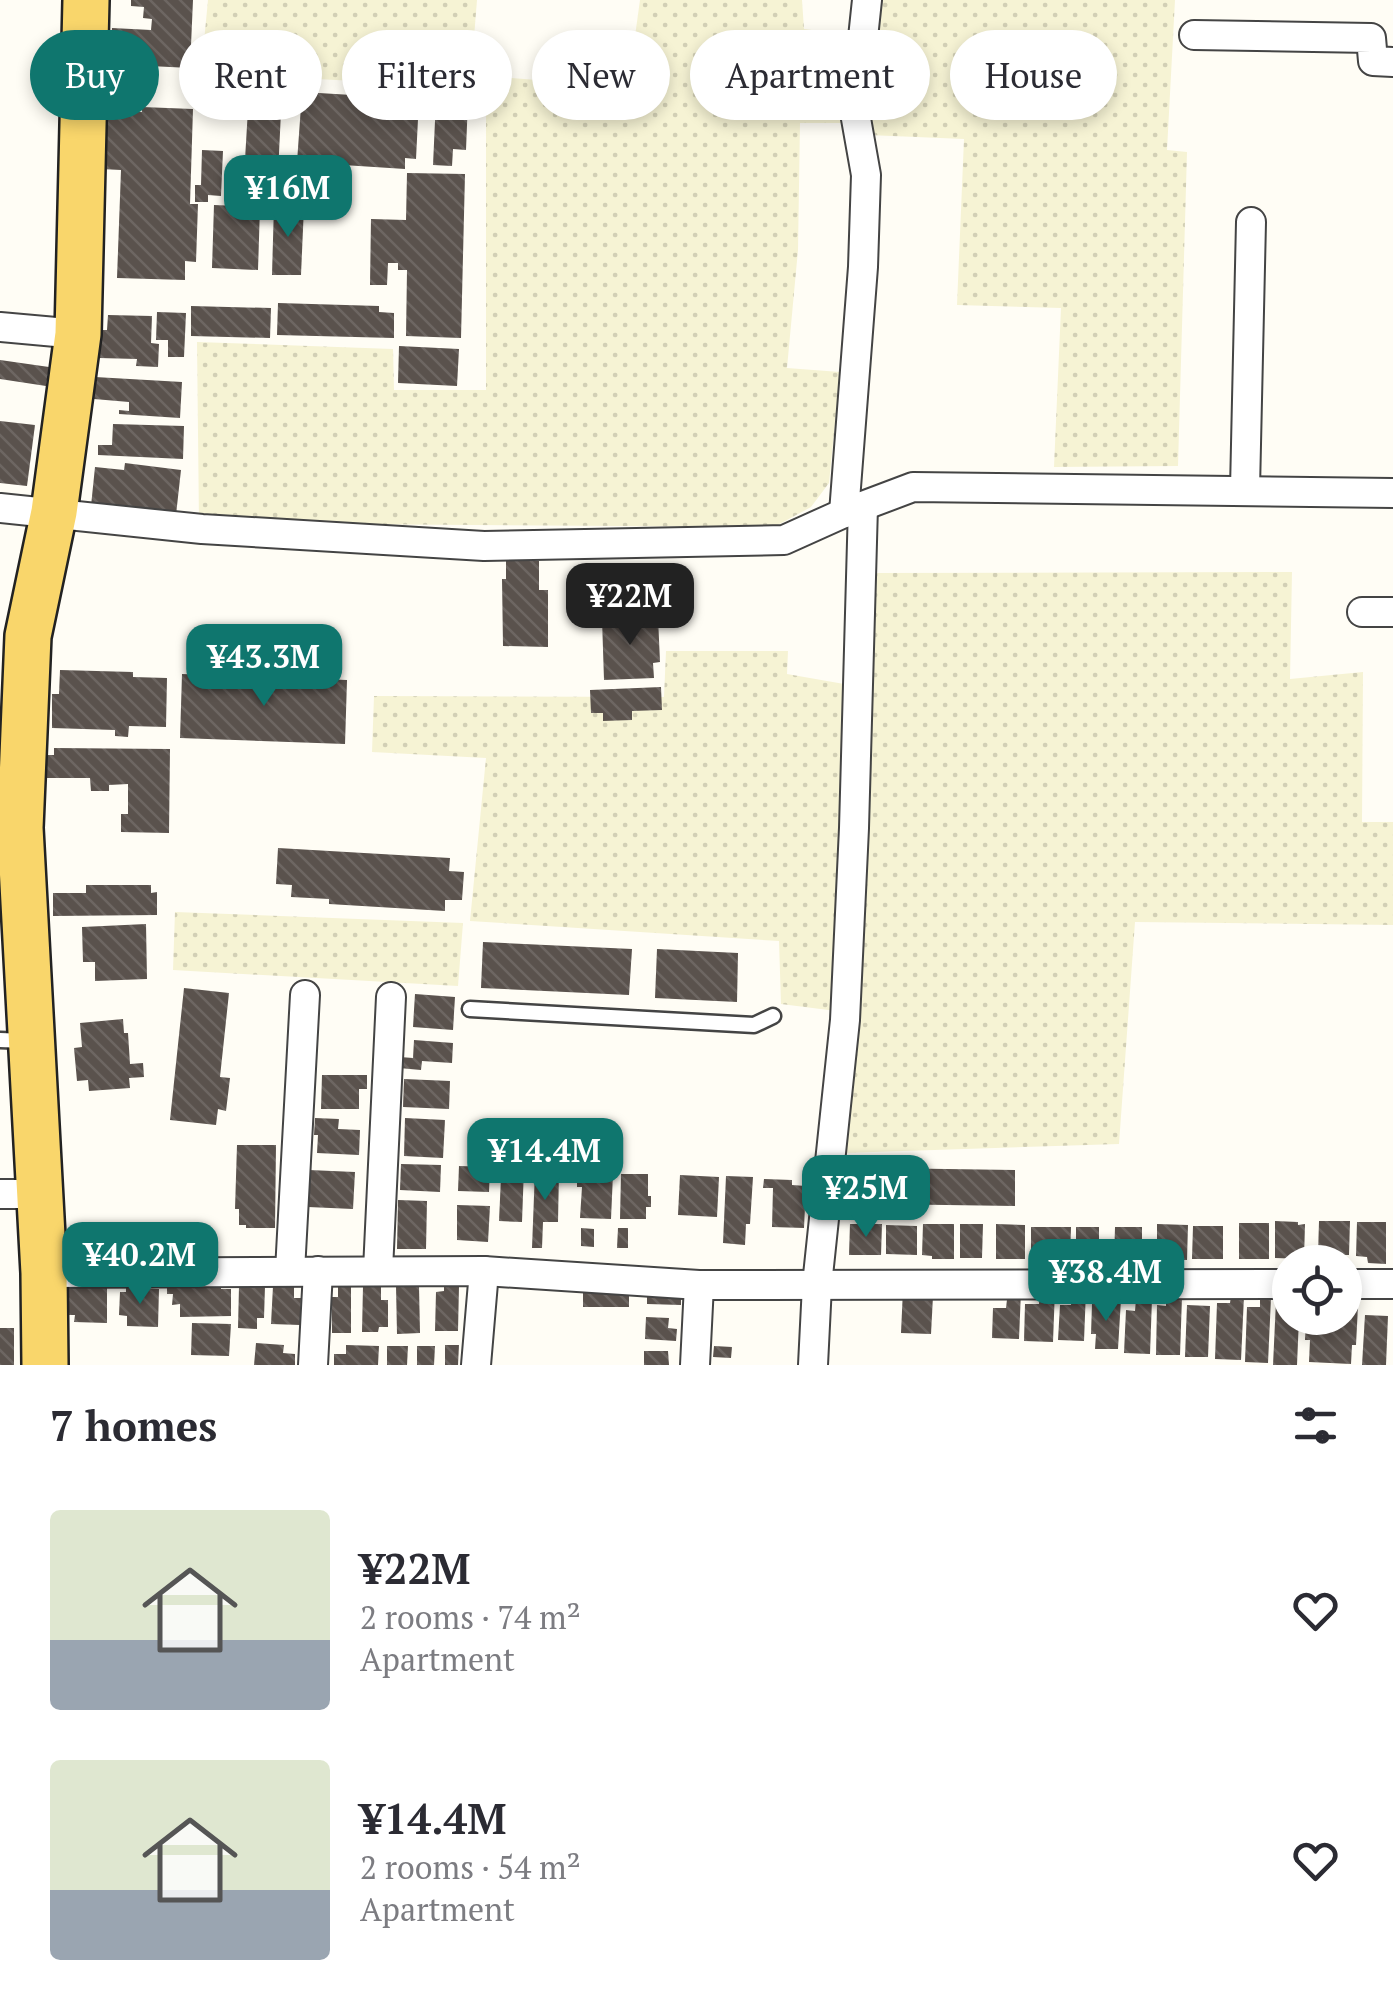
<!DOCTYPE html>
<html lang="en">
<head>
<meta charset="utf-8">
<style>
  :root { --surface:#fff; --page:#f2f2f3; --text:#2b2b33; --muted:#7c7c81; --accent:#0f766e }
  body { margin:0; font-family:"PT Serif",serif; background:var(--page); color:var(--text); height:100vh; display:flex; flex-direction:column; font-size:38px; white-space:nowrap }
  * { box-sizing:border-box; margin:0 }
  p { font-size:32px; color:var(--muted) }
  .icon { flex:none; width:55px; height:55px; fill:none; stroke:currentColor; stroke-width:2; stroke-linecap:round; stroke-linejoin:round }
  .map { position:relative; height:1365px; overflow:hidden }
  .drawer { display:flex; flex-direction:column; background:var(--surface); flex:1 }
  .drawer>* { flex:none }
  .hud { position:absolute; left:30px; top:30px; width:1335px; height:90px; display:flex; gap:20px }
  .tools { position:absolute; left:1272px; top:1245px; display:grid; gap:20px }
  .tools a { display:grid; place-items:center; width:90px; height:90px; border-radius:50%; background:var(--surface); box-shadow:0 5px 15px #0003; font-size:50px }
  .price { position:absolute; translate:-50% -85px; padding:0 22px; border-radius:20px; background:var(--accent); color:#fff; font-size:32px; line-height:65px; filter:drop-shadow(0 2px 5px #0008) }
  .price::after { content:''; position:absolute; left:50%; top:60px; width:30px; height:22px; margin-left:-15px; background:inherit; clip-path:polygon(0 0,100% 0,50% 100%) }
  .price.active { background:#222; color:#fff }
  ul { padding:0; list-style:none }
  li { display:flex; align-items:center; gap:30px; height:250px; padding:0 50px }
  li span { display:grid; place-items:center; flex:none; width:280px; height:200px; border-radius:10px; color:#555 }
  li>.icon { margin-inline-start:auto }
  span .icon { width:120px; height:120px; fill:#fffc; stroke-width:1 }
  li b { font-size:42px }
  h2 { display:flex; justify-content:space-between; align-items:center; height:120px; padding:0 50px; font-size:42px }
  .tag { padding:0 35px; border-radius:45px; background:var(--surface); box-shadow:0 5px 15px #0003; font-size:35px; line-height:90px }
  .tag.active { background:var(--accent); color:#fff }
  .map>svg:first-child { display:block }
  .farmland { fill:url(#farmland-dots) }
  .building { fill:url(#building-back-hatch) }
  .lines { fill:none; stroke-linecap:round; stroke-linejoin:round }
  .service-casing { stroke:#444; stroke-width:19 }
  .minor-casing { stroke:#444; stroke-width:32 }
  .primary-casing { stroke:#222; stroke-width:50 }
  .service { stroke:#fff; stroke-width:14 }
  .minor { stroke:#fff; stroke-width:28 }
  .primary { stroke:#f9d66b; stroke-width:45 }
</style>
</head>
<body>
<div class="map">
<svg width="1393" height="1365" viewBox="0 0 1393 1365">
  <defs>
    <pattern id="farmland-dots" width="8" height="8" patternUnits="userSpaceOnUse" patternTransform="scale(2.5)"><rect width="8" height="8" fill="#f6f3d4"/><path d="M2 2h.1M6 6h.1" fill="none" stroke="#d2cfb5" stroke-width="1.8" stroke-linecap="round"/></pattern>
    <pattern id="building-back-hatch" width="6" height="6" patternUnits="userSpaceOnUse" patternTransform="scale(2.5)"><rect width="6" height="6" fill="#5a524d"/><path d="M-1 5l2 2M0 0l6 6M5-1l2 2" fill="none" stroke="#6d6662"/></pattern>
  </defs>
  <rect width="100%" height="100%" fill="#fffdf5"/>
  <g class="farmland">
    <path d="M208,0h269l-7,87 -269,-14z"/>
    <path d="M640,0h162l2,29 47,6 -8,88h-43l-2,127 -11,118 53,4 -11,111 -18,24 -37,20 -575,-4 -2,-181 196,7 1,41h92v-314l142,11z"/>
    <path d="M878,0h297l-8,150 20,2 -9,314 -124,1 7,-159 -104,-3 7,-166 -96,-4z"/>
    <path d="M1292,572l-2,107 73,-7 -1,150h31v103l-258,-3 -16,222 -276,9 9,-140 -71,-9 -2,-63 -309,-20 16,-163 -114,-6 2,-56 290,1 2,-46h122l-1,23 80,14 7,-115z"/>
    <path d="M175,912l288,11 -5,63 -285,-16z"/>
  </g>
  <g class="building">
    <path d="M131,0h62l-3,68 -80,-4 2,-36 39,2 1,-11 -9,-1 1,-11 -13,-1z"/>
    <path d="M201,85l39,2v15l-40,-2z"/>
    <path d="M246,87l51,3 -1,22h-15l-4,82 -34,-1 5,-84 -4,-1z"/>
    <path d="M302,92l117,7 -3,60 -11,-1v11l-108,-7z"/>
    <path d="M436,99l32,1 -2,50 -13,-1 -1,17 -19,-1z"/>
    <path d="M142,107l51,2 -3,95h8l-2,58 -11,-1v19l-68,-2 4,-108 -20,-1 2,-58 39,1z"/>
    <path d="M202,150l21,1 -2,45 -13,-1v7h-13v-17h6z"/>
    <path d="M407,173l58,1 -4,164 -55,-2 1,-66h-9v-7h-10l-1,22h-17l1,-66 35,1z"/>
    <path d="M214,205l46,2 -2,63 -46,-2z"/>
    <path d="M274,205l30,1 -3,69h-29z"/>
    <path d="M278,303l101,3v6l15,1v25l-117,-3z"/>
    <path d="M191,306l80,2 -1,30 -79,-2z"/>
    <path d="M157,312l29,1 -2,44h-16v-17h-12z"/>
    <path d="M108,315l44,1 -1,27 8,1 -1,23 -22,-1 1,-7 -38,-1 1,-28h7z"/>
    <path d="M399,346l60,3 -2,37 -59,-3z"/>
    <path d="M0,360l49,7 -3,19 -46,-7z"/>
    <path d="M95,377l87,5 -2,36 -61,-4v-4l10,1v-9l-35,-3z"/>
    <path d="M0,421l35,4 -8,61 -27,-3z"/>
    <path d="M113,424l71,2 -1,33 -85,-4v-10h14z"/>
    <path d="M125,463l56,7 -5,45 -85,-9 4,-39 29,3z"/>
    <path d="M506,561h33v29h9v57l-45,-1 -1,-67h4z"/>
    <path d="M594,563l67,2 -1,43 -67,-2z"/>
    <path d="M658,617l2,45 -7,1 1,15 -50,2 -2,-61z"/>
    <path d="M60,670l73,2v5l34,1 -1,49 -37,-1 -1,11 -13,-1v-6l-63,-2v-34h7z"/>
    <path d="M182,674l165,6 -2,64 -165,-6z"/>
    <path d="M661,687l1,23 -30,1v9l-29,1v-8h-12l-1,-23z"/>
    <path d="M54,748l116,1 -1,84 -48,-1v-18h7v-30l-19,1v6h-18l-1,-13h-43v-23h7z"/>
    <path d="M278,848l172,10 -1,13 15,1 -2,28h-17v11l-116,-7v-5l-38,-2 1,-12 -16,-1z"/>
    <path d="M86,885h65v8l6,-1v23l-104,1v-23h33z"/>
    <path d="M146,924l1,55 -52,2v-19h-12l-1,-35z"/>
    <path d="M483,942l149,7 -3,46 -148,-7z"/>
    <path d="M657,949l81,4 -1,49 -82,-4z"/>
    <path d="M184,988l45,5 -9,84 10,1 -4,33 -8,-2 -2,16 -46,-5z"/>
    <path d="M415,994l40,3 -2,33 -40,-3z"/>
    <path d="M123,1019l1,14h4l2,31 13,-1 1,14 -15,1 1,10 -41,3 -1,-11 -11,1 -3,-33 8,-1 -2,-24z"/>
    <path d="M414,1040l39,3 -1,20 -30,-2 -1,9 -22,-2 1,-11 13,1z"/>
    <path d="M322,1075h45v14h-8v20h-38z"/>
    <path d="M404,1079l46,2 -1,28 -46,-2z"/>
    <path d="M315,1118l24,1 -1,10 22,1 -1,25 -42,-2 1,-18h-4z"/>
    <path d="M405,1118l40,2 -2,38 -39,-2z"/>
    <path d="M237,1145h39l-1,83h-29v-3h-7v-16h-4z"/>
    <path d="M401,1164l40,1 -1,27 -40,-2z"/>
    <path d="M459,1166l31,1 -1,25 -31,-1z"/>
    <path d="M508,1167l16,1 -2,54 -23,-1 2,-44 6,1z"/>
    <path d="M878,1168l137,2v36l-138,-2z"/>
    <path d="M309,1170l46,2 -2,37 -45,-2z"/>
    <path d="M535,1170l24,1 -1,51h-15l-1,26h-10z"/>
    <path d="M577,1172l36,2 -2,45 -31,-1 2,-31h-5z"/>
    <path d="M621,1174h27v22h3v11h-5v12h-26z"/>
    <path d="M680,1175l39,2 -2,40 -39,-2z"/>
    <path d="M726,1176l27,1 -3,47h-4l-1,21 -22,-2z"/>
    <path d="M764,1179l28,1v5l14,1 -2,42 -32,-1 1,-39h-10z"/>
    <path d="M398,1200l29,1 -1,48h-29z"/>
    <path d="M457,1205l33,1 -2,36 -31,-2z"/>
    <path d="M1275,1221l23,1v3l7,-1 -1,35 -29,-1z"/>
    <path d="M1319,1221h31l-1,34h-31z"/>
    <path d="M1357,1222h29v42l-18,-1 -1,-6 -11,-1z"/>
    <rect x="1239" y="1223" width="30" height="36"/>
    <path d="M850,1224h32l-1,31h-32z"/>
    <path d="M923,1224h31v35h-22v-3l-10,-1z"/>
    <path d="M960,1224h23l-1,34h-22z"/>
    <path d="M996,1224l29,1v34h-29z"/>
    <path d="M1157,1224l31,1 -1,35h-5l1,5h-15l1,-5h-12z"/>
    <path d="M886,1225l31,1v29l-31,-1z"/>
    <path d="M1193,1226h30v33h-31z"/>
    <path d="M1031,1227h40l-1,34h-39z"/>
    <path d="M1076,1227h23v31l-23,-1z"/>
    <path d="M1115,1227h27v36l-28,-1z"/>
    <path d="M581,1228l13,1v18l-13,-1z"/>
    <path d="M618,1228h10v20h-11z"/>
    <path d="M647,1283l34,6v16l-34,-1z"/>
    <rect x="583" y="1285" width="46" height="22"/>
    <path d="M67,1286l40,1v36l-33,-1 1,-7h-9z"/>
    <path d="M239,1286h26l-1,32h-7v11l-19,-1z"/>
    <path d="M273,1286l21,1v11h7l-1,27 -29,-1z"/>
    <path d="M338,1286h13v47h-19v-36h6z"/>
    <path d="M363,1286h18v14h7v27h-9l-1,5h-16z"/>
    <path d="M396,1286h23l1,47 -23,1z"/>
    <path d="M444,1286h15l-1,45h-23l1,-39 8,-1z"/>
    <path d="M167,1287h54v2h10v27l-51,1v-13l-8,1 1,-11h-6z"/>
    <path d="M126,1288l33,1 -1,38 -31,-1v-10l-8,-1 1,-23h6z"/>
    <path d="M1040,1288l15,1 -2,53 -29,-1 1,-37h14z"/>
    <path d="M903,1289l30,7 -2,38 -30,-1z"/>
    <path d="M1072,1289l14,1 -2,51 -26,-1 2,-35h11z"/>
    <path d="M1008,1291h13l-2,48 -27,-1 1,-30h13z"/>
    <path d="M1166,1296l16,1 -2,58h-24l1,-50 9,1z"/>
    <path d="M1231,1296h13l-3,64 -26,-1 2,-56h13z"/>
    <path d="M1260,1297l11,1 -3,65 -23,-1 2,-55h13z"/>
    <path d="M1106,1299h15l-3,50h-23l1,-15h-5l1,-30h14z"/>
    <path d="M1136,1299h16l-2,55 -26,-1 2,-43 9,1z"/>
    <path d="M1276,1301h10v10h4v7h9l-2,47h-24z"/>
    <path d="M1187,1305l23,1 -2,51h-23z"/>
    <path d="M1345,1306h13l-2,39h-4l-1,19 -42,-2 1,-22h-5l1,-22h39z"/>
    <path d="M1365,1315l23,1 -2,49h-24z"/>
    <path d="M646,1317l23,1 -1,10 9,1 -1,12 -31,-2z"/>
    <path d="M192,1323l39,1 -2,32 -38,-1z"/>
    <rect x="0" y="1328" width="14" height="37"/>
    <path d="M256,1343l28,2 -1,8 12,1v11h-41z"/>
    <path d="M346,1345l33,1 -1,19h-44v-11h12z"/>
    <path d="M445,1345h14l-1,20h-13z"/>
    <path d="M387,1346h21l-1,19h-20z"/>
    <path d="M417,1346h18l-1,19h-17z"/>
    <path d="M714,1346l18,1 -1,11 -18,-1z"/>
    <path d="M644,1351h24l1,14h-25z"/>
  </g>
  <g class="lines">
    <g class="service-casing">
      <g id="service">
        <path d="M470,1009l284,16 19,-9"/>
        <path d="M0,1040l25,1"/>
      </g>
    </g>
    <g class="minor-casing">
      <g id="minor">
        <path d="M1194,35l177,3 2,23 20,1"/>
        <path d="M0,327l78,7"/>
        <path d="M1245,489l6,-267"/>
        <path d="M0,508l202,21 282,17 300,-6 60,-27 69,-26 480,6"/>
        <path d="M844,513l19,-246 3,-92 -11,-62 12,-113"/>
        <path d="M1362,612h31"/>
        <path d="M0,1194h39"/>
        <path d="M378,1270l13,-273"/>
        <path d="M290,1271l15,-276"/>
        <path d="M44,1273l440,-2 215,14 591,-1"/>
        <path d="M1345,1284h48"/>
        <path d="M313,1365l5,-94"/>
        <path d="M476,1365l8,-94"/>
        <path d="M695,1365l4,-80"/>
        <path d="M813,1365l4,-80 28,-265 9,-192 9,-322"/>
      </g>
    </g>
    <g class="primary-casing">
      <path id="primary" d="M45,1365l-1,-92 -24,-445 8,-192 26,-124 24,-178 8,-334"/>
    </g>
    <use href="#service" class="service"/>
    <use href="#minor" class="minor"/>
    <use href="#primary" class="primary"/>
  </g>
</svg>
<div class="tools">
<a><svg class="icon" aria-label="locate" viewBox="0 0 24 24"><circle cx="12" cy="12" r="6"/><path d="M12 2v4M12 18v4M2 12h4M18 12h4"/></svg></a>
</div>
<b class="price" style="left:288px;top:240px">¥16M</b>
<b class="price active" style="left:630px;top:648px">¥22M</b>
<b class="price" style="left:264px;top:709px">¥43.3M</b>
<b class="price" style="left:545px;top:1203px">¥14.4M</b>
<b class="price" style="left:866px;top:1240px">¥25M</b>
<b class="price" style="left:140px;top:1307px">¥40.2M</b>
<b class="price" style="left:1106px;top:1324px">¥38.4M</b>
<div class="hud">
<a class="tag active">Buy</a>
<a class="tag">Rent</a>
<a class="tag">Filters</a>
<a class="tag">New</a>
<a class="tag">Apartment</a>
<a class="tag">House</a>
</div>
</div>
<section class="drawer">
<h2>7 homes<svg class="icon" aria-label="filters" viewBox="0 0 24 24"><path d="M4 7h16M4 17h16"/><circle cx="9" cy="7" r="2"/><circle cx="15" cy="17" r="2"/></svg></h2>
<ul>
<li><span style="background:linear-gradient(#dfe7d0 65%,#9aa5b1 0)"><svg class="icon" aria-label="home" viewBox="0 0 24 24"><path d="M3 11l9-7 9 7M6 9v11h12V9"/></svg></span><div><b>¥22M</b><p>2 rooms · 74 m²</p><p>Apartment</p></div><svg class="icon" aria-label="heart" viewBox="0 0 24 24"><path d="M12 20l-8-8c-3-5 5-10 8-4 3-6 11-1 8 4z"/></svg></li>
<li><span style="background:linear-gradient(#dfe7d0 65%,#9aa5b1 0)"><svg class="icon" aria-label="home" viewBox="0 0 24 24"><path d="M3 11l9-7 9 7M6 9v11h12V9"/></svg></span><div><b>¥14.4M</b><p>2 rooms · 54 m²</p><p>Apartment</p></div><svg class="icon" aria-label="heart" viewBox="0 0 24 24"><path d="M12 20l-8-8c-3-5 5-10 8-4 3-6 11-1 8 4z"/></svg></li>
</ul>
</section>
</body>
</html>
